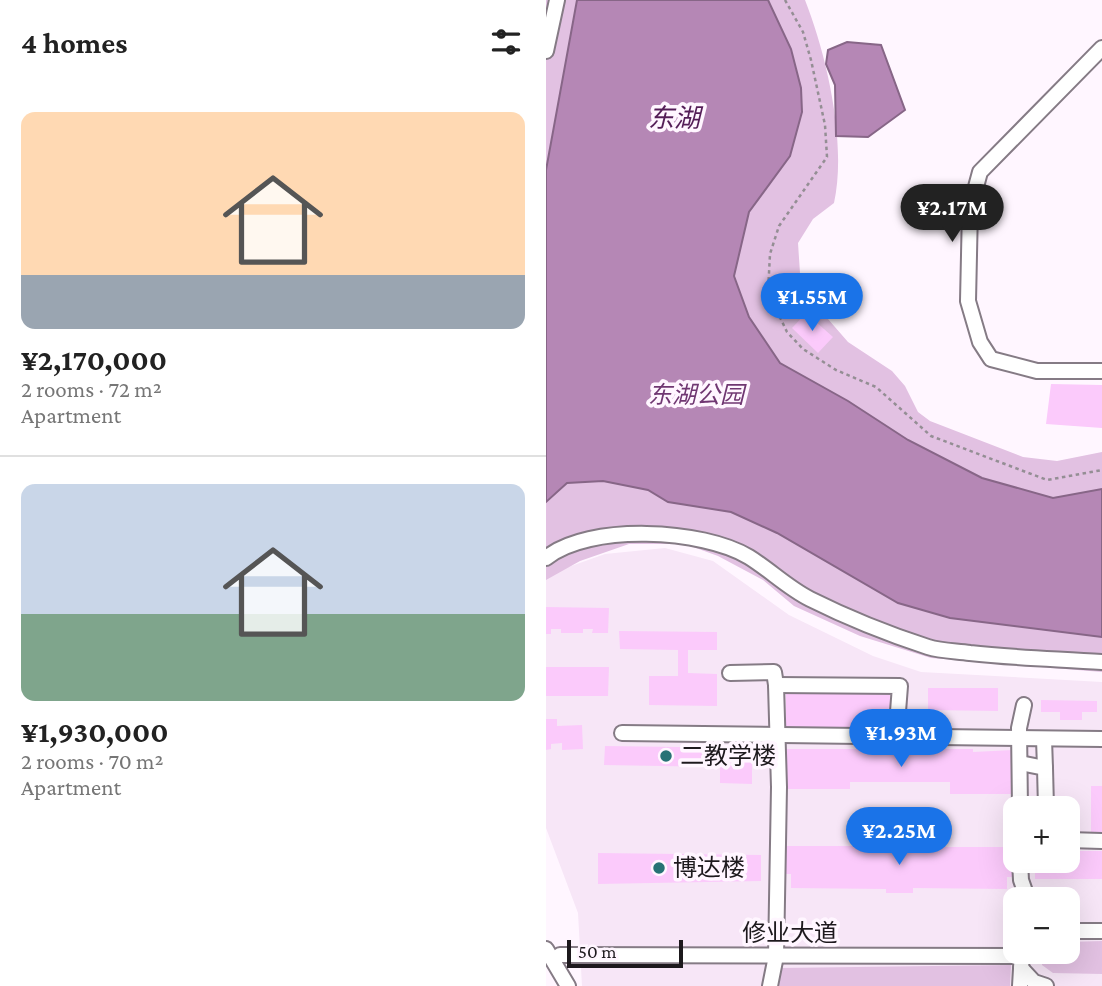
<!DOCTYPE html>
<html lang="en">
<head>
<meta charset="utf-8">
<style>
  :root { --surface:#fff; --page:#f6f6f6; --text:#222; --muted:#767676; --line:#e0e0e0; --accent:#1a73e8 }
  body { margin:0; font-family:"Crimson Pro","Noto Sans SC",serif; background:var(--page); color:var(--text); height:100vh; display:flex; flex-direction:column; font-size:26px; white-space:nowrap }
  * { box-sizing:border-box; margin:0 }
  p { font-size:23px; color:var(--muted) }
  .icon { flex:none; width:38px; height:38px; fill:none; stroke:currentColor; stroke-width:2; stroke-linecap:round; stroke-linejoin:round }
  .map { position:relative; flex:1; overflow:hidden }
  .drawer { display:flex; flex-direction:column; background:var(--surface); width:546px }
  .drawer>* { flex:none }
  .fabs { position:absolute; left:457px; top:796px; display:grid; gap:14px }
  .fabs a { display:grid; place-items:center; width:77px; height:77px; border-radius:14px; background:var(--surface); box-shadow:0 7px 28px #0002; font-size:35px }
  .scale { position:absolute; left:21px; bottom:18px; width:116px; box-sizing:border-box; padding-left:7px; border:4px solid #1d191d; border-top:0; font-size:19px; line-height:24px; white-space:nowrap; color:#1d191d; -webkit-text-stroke:5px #fff6ff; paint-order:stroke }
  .price { position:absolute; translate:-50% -60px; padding:0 16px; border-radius:24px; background:var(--accent); color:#fff; font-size:23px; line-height:46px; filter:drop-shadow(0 2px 4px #0008) }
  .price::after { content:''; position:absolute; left:50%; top:42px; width:21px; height:16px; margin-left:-10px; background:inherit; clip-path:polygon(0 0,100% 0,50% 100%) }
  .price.current { background:#222; color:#fff }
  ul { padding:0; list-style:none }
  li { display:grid; align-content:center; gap:14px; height:371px; padding:0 21px }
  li+li { border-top:2px solid var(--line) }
  li span { display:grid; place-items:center; height:217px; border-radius:14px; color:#555 }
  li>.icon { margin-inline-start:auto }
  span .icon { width:126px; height:126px; fill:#fffc; stroke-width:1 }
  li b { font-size:30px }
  h2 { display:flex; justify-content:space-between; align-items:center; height:84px; padding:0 21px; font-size:30px }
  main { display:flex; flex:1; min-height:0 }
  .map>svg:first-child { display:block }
  .built { fill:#f7e6f7; fill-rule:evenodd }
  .green { fill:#e2c1e2 }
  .water { fill:#b587b5; stroke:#876687; stroke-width:2 }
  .building { fill:#fbcafb }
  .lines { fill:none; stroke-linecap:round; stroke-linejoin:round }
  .minor-casing { stroke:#857b85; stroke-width:18 }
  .path { stroke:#948e94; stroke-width:2.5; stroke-dasharray:3.5 3.5; stroke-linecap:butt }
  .minor { stroke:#fff; stroke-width:14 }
  .poi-dot { fill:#277275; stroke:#fff6ff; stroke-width:2.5 }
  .labels { text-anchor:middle; stroke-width:7; stroke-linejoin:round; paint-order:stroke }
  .park-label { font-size:24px; font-style:italic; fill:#703772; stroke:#fff6ff }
  .poi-label { font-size:24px; fill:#1d191d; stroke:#fff6ff; text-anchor:start }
  .street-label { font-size:24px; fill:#1d191d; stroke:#fff6ff }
  .water-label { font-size:26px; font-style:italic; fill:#541d57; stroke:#fff6ff }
</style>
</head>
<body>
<main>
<section class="drawer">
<h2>4 homes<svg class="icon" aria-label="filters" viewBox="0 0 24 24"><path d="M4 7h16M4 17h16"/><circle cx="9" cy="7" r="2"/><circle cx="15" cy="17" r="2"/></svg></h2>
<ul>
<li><span style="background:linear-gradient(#ffd9b3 75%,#9aa5b1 0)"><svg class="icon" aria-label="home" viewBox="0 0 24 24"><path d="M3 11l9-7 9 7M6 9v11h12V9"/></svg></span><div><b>¥2,170,000</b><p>2 rooms · 72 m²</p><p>Apartment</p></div></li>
<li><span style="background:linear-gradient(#c9d6e8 60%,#7fa58c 0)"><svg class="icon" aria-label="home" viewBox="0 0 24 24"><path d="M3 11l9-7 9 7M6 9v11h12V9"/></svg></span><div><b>¥1,930,000</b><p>2 rooms · 70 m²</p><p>Apartment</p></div></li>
</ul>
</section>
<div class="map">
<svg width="556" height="986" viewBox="0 0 556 986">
  <rect width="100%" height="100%" fill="#fff6ff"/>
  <path class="built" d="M119,548l48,13 76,54 84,41 48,16 181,10v304h-520l-4,-73 -32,-85v-253l59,-21zM469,808h53v53h-53zM469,900h53v52h-53z"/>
  <g class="green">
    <path d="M0,0h259c22,56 42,144 29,203l-21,16 -15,24 3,45 47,54 44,29 13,15 13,26 12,9 93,36 34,4 45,-9v220l-171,-14 -71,-22 -66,-30 -31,-26 -45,-24 -33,-12h-56l-49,17 -34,19z"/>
    <path d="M556,941v33l-49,-1 -11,-8v-13h26v-10z"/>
    <path d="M465,965l-1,21h-231l1,-18z"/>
  </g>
  <g class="water">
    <path d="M31,0h191l23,49 10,39 1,24 -12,44 -41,56 -15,64 15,41 31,46 68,38 60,39 74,38 71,20 49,-9v148l-152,-19 -52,-15 -121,-70 -46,-21 -63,-10 -20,-12 -45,-9 -36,2 -21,19v-332z"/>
    <path d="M301,42l34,3 24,65 -37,27 -32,-1 -1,-51 -9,-21 2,-14z"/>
  </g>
  <g class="building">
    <path d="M260,313l27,24 -15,16 -26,-25z"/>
    <path d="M505,384l51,1v43l-56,-4z"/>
    <path d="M0,607l63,1 -1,25h-16l1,-4h-10v4h-22v-4h-10v5h-5z"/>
    <path d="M73,631l98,1v18h-29v23l29,1v32l-68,-1v-29h29v-26l-58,-1z"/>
    <path d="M0,667h63l-1,29h-62z"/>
    <path d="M382,688h70v23l-70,-1z"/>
    <rect x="240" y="693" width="104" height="34"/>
    <path d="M495,700l56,1v11h-15v8h-22v-8h-19z"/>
    <path d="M0,719h11v7l25,-1 1,24 -21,1v-7l-11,1v5l-5,1z"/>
    <path d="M59,746l147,2v36l-32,-1v-16l-116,-2z"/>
    <path d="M240,749h187v3l40,-2 -1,44h-62v-12h-100v7h-64z"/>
    <rect x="545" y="786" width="11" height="47"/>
    <path d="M339,842h29v5h99v30h-6v12l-94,-1v5h-27v-4l-95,-1v-14h-6v-28h100z"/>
    <path d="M522,851h34v28h-67v-18h33z"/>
    <path d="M52,853l163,2v26l-163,3z"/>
  </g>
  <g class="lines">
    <g class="minor-casing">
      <g id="minor">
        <path d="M556,48l-122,124 -10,37 -2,92 12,41 11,17 46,12h65"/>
        <path d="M0,51l11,-51"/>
        <path d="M0,558c43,-35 157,-29 203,-1 21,13 39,31 61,42 38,19 78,35 118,48 13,4 28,4 42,6 44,5 88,6 132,9"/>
        <path d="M184,673l44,-1 2,13 3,102 -3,169 -6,30"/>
        <path d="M230,685l124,1 -4,51"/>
        <path d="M76,733l480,6"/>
        <path d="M498,739l1,29"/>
        <path d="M474,763l25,5 1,40"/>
        <path d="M474,808l-1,-80 5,-23"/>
        <path d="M522,840l34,1"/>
        <path d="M474,861l1,19 7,20"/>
        <path d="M522,931h34"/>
        <path d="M0,949l22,37"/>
        <path d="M14,955l461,1"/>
        <path d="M475,968l13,14 12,4"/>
        <path d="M474,986l2,-34"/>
      </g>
    </g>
    <path class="path" d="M239,0l18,32 8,28 14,65 2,32 -48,69 -9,28 -2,38 19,40 16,17 33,21 40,17 55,49 116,44 55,-10"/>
    <use href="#minor" class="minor"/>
  </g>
  <g class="poi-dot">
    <circle cx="120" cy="756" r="7"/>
    <circle cx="113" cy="868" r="7"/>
  </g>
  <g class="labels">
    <g class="park-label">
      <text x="150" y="403">东湖公园</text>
    </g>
    <g class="poi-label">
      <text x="134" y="764">二教学楼</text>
      <text x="127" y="876">博达楼</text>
    </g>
    <g class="street-label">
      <text x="244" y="941">修业大道</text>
    </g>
    <g class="water-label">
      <text x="128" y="127">东湖</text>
    </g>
  </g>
</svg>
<div class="fabs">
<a>+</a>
<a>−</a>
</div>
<div class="scale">50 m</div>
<b class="price current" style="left:406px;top:244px">¥2.17M</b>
<b class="price" style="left:266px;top:333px">¥1.55M</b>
<b class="price" style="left:355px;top:769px">¥1.93M</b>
<b class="price" style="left:353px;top:867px">¥2.25M</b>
</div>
</main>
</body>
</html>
